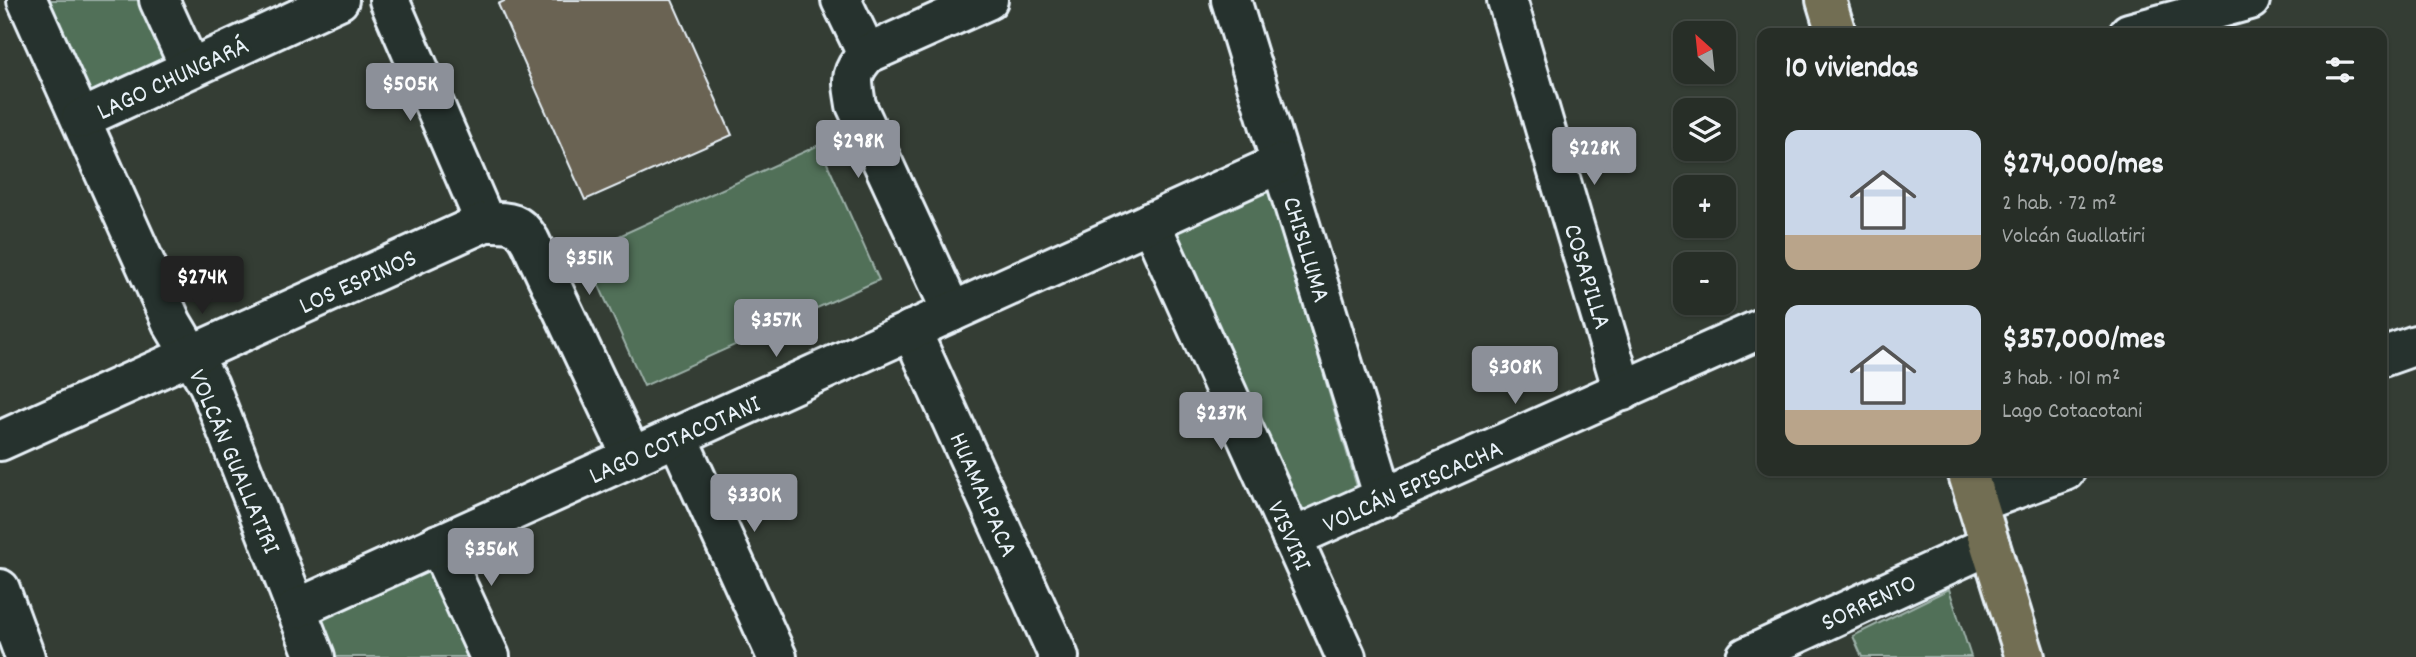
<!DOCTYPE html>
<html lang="es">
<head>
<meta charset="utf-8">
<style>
  :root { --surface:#272e27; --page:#2f362f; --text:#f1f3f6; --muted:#a4a8a7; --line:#434a44; --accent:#8c9099 }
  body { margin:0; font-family:Dekko,sans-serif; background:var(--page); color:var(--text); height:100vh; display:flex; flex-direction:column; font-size:26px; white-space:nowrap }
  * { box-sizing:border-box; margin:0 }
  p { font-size:23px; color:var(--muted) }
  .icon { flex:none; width:38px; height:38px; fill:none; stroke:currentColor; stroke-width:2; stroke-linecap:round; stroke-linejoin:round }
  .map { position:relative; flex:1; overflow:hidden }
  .sheet { position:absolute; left:1757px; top:28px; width:630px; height:448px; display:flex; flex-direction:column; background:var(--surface); border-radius:14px; box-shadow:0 2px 5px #0004,0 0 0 2px var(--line) }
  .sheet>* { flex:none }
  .needle { width:46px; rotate:333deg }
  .fabs { position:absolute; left:1673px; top:21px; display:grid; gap:14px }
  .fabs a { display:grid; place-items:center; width:63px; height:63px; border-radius:14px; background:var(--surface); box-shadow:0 2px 5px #0004,0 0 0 2px var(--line); font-size:35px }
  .price { position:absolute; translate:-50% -60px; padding:0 16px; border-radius:7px; background:var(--accent); color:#fff; font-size:23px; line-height:46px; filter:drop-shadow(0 2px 4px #0008) }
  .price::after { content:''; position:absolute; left:50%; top:42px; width:21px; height:16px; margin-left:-10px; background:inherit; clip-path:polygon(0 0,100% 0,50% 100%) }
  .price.selected { background:#222; color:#fff }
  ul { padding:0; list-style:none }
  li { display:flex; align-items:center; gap:21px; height:175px; padding:0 28px }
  li span { display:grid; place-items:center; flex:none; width:196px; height:140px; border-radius:14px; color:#555 }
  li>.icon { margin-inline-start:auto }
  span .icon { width:84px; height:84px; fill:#fffc; stroke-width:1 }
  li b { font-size:30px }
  h2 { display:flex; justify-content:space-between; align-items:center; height:84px; padding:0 28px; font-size:30px }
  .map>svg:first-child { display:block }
  .green { fill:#516f58; stroke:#9cb0a8; stroke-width:2 }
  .building { fill:#6a6352; stroke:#e8f1f8; stroke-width:2 }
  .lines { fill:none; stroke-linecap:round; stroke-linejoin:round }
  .minor-casing { stroke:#e8f1f8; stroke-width:44 }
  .major-casing { stroke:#e8f1f8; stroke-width:44 }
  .minor { stroke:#26332d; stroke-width:38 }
  .major { stroke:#726e52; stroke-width:38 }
  .labels { text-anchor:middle; stroke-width:6; stroke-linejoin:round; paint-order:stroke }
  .street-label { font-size:26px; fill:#e8f1f8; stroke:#26332d }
</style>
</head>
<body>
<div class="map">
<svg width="2416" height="657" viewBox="0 0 2416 657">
  <rect width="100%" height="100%" fill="#343d34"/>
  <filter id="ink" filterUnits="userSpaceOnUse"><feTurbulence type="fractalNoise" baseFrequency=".0143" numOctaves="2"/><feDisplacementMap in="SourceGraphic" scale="14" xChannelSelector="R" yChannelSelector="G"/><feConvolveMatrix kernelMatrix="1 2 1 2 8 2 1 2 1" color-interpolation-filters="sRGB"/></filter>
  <g filter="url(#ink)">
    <g class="green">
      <path d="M42,0h105l27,57 -84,40z"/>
      <path d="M819,145l60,135 -235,106 -60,-134z"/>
      <path d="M1268,187l90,303 -58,26 -126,-287z"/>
      <path d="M436,567l40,90h-151l-15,-34z"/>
      <path d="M1949,589l22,68h-109l-9,-21z"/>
    </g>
    <path class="building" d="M506,0h166l60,135 -147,65 -87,-196z"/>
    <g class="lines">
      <g class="minor-casing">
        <g id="minor">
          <path d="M27,0l145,323 37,62 106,272"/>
          <path d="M159,0l31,68"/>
          <path d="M389,0l96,222"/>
          <path d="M841,0l26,54"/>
          <path d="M1231,0l153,498"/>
          <path d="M1507,0l116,391"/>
          <path d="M2129,33l121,-33"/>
          <path d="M81,119l258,-119"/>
          <path d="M1150,222l196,435"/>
          <path d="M952,312l-96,-207c-4,-26 -7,-31 11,-51l121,-54"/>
          <path d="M911,330l148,327"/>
          <path d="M2382,357l34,-12"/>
          <path d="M677,436l100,221"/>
          <path d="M0,441l485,-219c22,0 33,-2 45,19l102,216"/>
          <path d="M1977,503l88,-32"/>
          <path d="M1292,538l470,-210"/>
          <path d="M438,544l52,113"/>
          <path d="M0,589l25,68"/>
          <path d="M296,609l985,-446"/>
          <path d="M1746,657l244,-112"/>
        </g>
      </g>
      <g class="major-casing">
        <g id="major">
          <path d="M1826,0l10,33"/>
          <path d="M1967,471l58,186"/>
        </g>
      </g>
      <use href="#minor" class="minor"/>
      <use href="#major" class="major"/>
    </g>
  </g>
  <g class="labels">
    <g class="street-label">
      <text transform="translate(172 77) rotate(-25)" y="9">LAGO CHUNGARÁ</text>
      <text transform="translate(1308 249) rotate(73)" y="9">CHISLLUMA</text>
      <text transform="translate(1589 276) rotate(73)" y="9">COSAPILLA</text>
      <text transform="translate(357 280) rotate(-24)" y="9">LOS ESPINOS</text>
      <text transform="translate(674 438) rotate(-24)" y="9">LAGO COTACOTANI</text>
      <text transform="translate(236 461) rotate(67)" y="9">VOLCÁN GUALLATIRI</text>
      <text transform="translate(1412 485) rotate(-24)" y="9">VOLCÁN EPISCACHA</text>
      <text transform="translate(985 494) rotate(66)" y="9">HUAMALPACA</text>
      <text transform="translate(1291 535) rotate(66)" y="9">VISVIRI</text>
      <text transform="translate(1868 601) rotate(-25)" y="9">SORRENTO</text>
    </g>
  </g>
</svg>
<div class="fabs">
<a><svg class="needle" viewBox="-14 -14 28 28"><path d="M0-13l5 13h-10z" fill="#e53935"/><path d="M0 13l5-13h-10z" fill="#a4a8a7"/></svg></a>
<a><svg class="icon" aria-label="layers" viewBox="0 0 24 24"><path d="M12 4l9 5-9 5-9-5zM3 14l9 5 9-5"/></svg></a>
<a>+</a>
<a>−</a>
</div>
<b class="price" style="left:410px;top:123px">$505K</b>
<b class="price" style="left:858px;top:180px">$298K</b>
<b class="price" style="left:1594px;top:187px">$228K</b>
<b class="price" style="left:589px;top:297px">$351K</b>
<b class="price selected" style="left:202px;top:316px">$274K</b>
<b class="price" style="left:776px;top:359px">$357K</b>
<b class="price" style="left:1515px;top:406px">$308K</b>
<b class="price" style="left:1221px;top:452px">$237K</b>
<b class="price" style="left:754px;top:534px">$330K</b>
<b class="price" style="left:491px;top:588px">$356K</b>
<section class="sheet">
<h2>10 viviendas<svg class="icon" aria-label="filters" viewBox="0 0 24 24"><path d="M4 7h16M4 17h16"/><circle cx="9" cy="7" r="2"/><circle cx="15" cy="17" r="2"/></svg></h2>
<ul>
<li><span style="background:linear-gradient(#c9d6e8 75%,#b9a48a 0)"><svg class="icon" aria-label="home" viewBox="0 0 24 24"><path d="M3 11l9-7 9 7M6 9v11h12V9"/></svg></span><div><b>$274,000/mes</b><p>2 hab. · 72 m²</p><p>Volcán Guallatiri</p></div></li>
<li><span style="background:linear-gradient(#c9d6e8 75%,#b9a48a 0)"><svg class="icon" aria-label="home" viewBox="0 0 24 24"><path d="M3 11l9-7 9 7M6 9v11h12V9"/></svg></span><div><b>$357,000/mes</b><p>3 hab. · 101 m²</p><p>Lago Cotacotani</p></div></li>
</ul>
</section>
</div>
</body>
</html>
